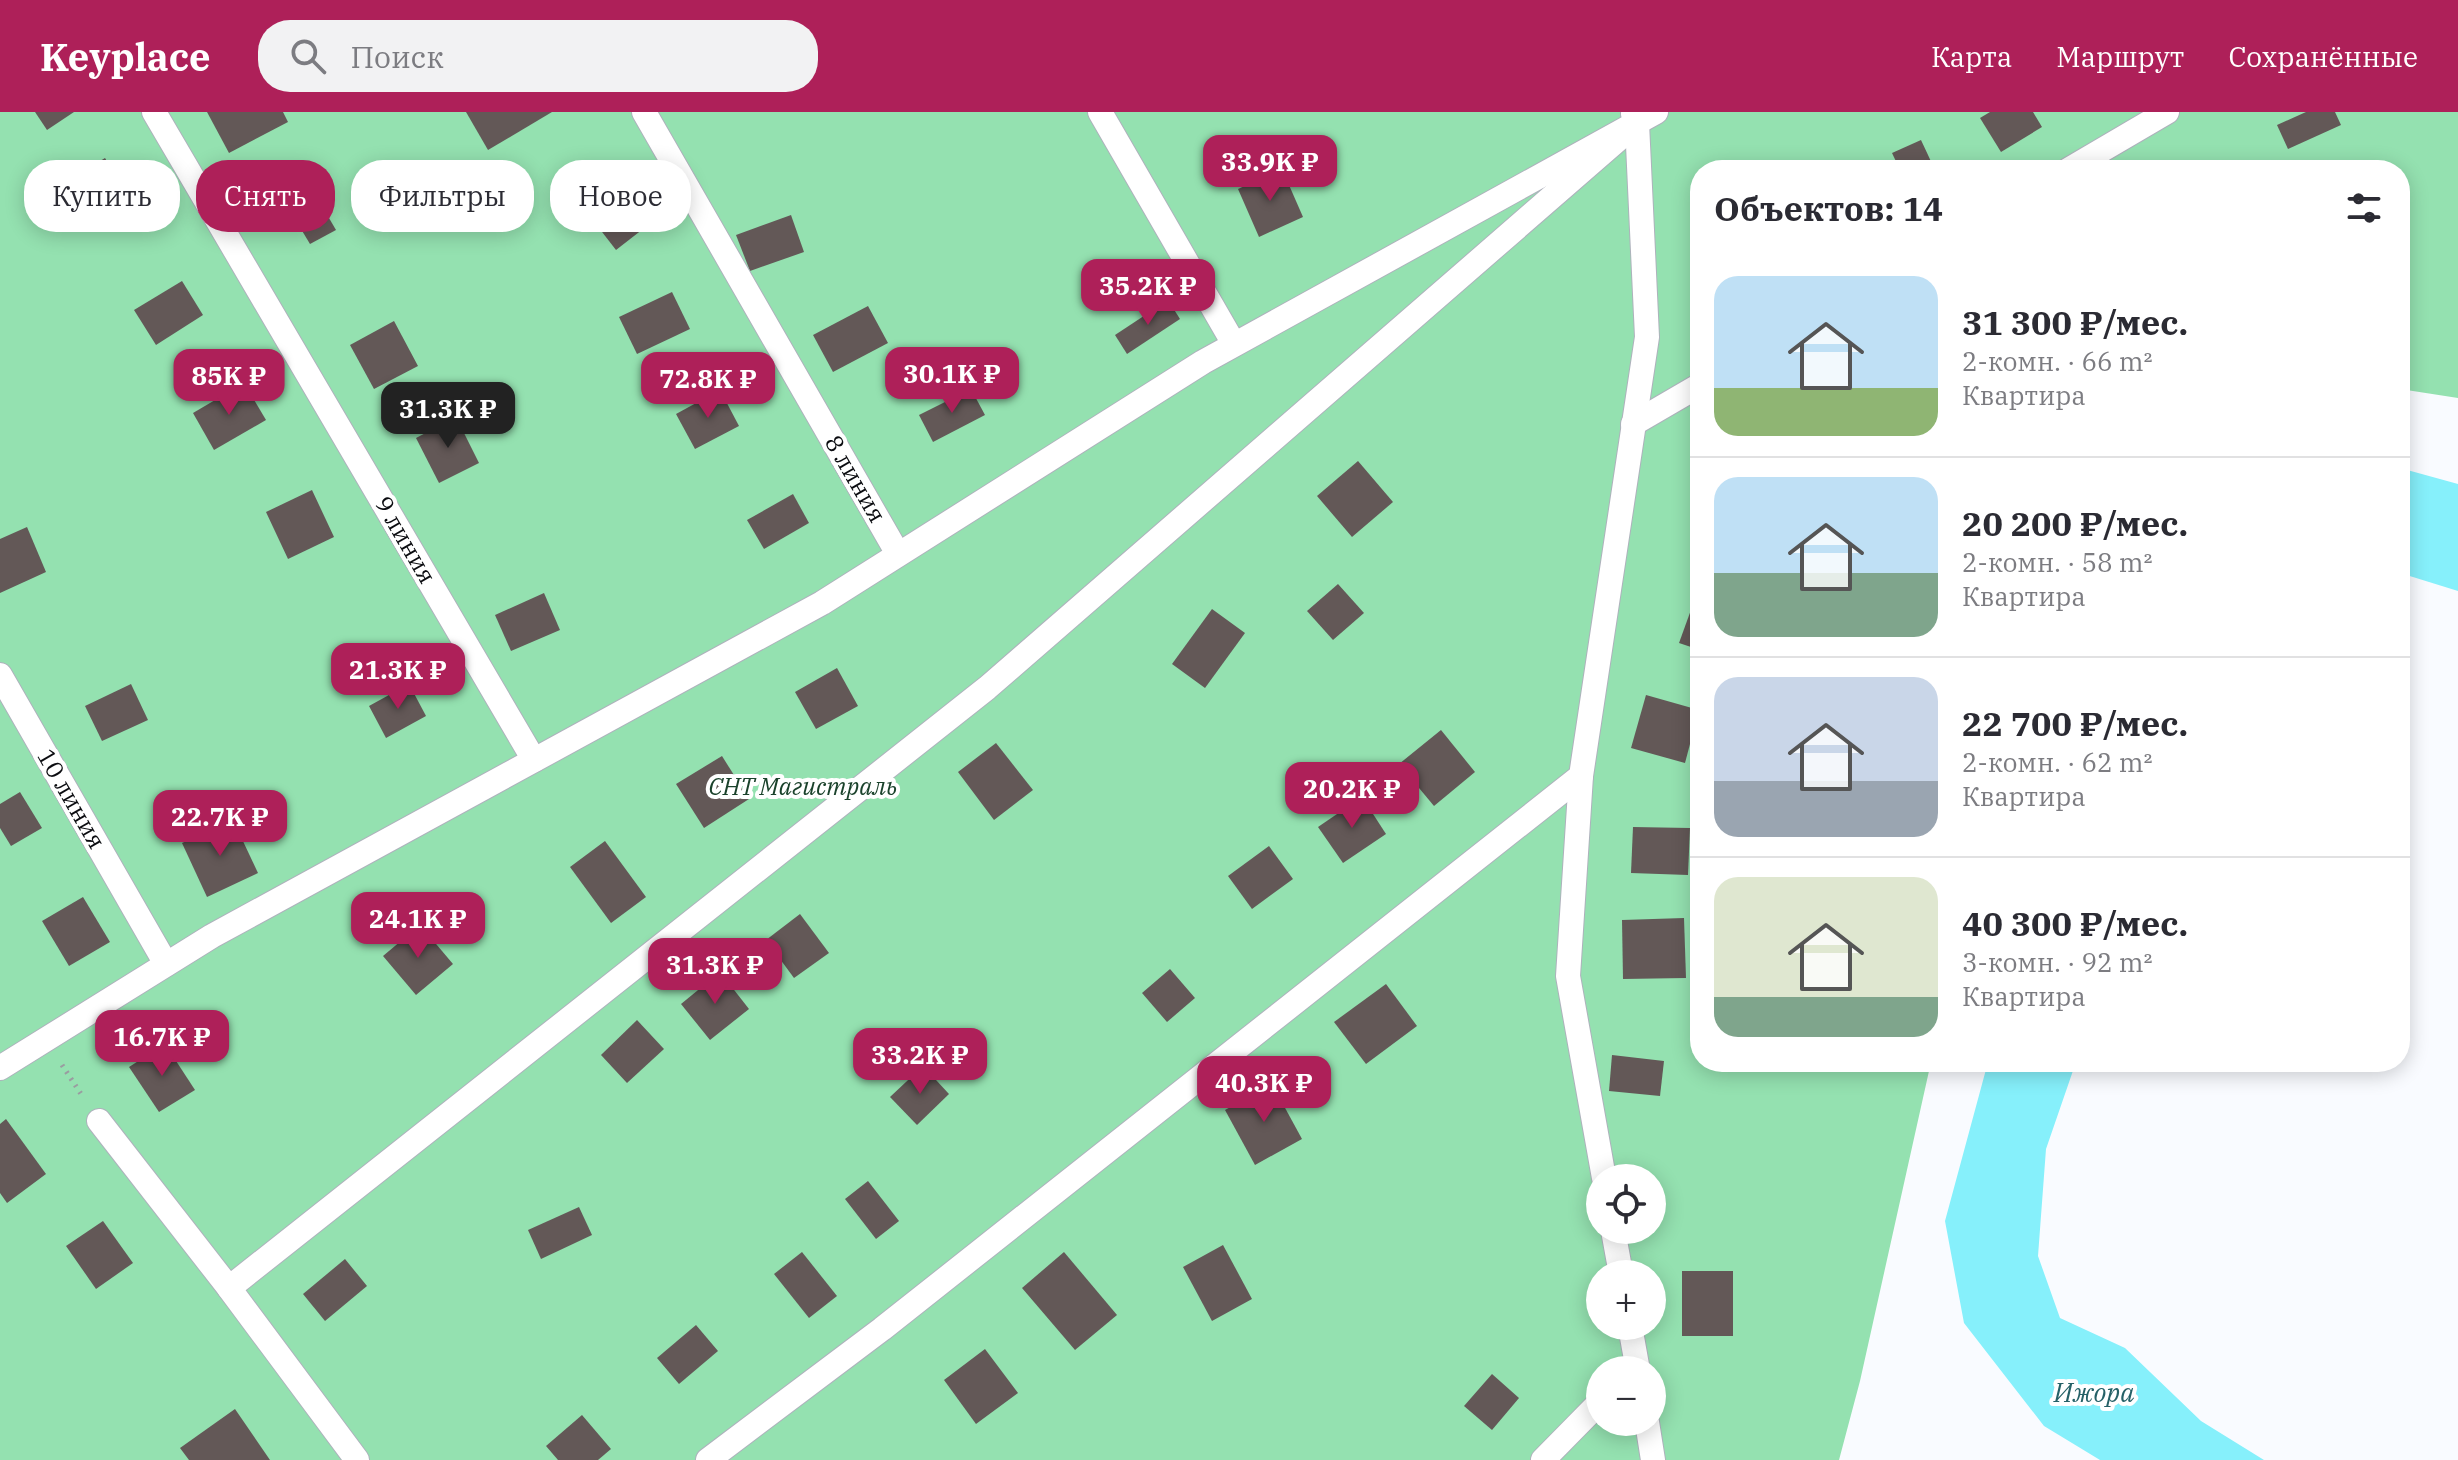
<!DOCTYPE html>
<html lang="ru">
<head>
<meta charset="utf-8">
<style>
  :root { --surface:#fff; --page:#f2f2f3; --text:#2b2b33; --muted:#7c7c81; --line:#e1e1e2; --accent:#ae2059 }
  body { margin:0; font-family:"IBM Plex Serif",serif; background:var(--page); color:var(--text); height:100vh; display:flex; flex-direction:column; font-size:30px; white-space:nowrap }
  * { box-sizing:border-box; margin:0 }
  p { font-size:26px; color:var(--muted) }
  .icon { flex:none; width:44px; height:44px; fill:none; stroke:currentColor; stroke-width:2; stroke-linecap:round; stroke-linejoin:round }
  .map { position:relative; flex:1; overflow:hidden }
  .side { position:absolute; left:1690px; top:48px; width:720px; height:912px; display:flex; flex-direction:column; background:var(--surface); border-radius:32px; box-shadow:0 4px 20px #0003 }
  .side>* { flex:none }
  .banner { position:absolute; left:24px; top:48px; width:760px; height:72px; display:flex; gap:16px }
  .controls { position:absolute; left:1586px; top:1052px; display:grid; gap:16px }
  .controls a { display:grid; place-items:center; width:80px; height:80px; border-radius:50%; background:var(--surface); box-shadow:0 4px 20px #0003; font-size:40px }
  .price { position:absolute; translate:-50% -68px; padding:0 18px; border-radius:16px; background:var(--accent); color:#fff; font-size:26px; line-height:52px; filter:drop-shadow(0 2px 4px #0008) }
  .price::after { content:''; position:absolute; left:50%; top:48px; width:24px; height:18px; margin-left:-12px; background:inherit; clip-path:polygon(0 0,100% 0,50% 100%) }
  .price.on { background:#222; color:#fff }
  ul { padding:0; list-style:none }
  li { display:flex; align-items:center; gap:24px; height:200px; padding:0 24px }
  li+li { border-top:2px solid var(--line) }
  li span { display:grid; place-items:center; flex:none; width:224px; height:160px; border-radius:24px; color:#555 }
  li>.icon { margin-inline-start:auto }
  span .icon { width:96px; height:96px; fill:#fffc; stroke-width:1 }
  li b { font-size:34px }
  h2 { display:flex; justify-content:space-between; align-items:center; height:96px; padding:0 24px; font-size:34px }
  .chip { padding:0 28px; border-radius:32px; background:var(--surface); box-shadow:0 4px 20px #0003; font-size:28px; line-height:72px }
  .chip.on { background:var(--accent); color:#fff }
  header { display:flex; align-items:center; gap:48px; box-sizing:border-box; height:112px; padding:0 40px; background:var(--accent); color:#fff }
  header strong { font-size:38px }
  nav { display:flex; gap:44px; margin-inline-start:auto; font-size:28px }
  .search { width:560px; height:72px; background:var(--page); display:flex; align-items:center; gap:20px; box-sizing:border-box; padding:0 28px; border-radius:32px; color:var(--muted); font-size:30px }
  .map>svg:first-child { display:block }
  .green { fill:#94e1b0; fill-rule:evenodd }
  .water { fill:#86f0fb }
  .building { fill:#635857 }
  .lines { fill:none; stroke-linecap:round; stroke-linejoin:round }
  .service-casing { stroke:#aeb2bc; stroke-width:26 }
  .path { stroke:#9a9ca0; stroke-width:5; stroke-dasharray:2 6; stroke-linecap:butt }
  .service { stroke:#fff; stroke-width:24 }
  .labels { text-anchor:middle; stroke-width:8; stroke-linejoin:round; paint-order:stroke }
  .street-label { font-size:24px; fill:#0b0c10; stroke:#fff }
  .park-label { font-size:24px; font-style:italic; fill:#1a422b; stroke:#fff }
  .water-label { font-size:26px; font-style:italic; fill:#256167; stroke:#fff }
</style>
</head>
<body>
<header>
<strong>Keyplace</strong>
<div class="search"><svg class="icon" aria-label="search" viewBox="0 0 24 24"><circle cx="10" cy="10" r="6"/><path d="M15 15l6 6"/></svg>Поиск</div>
<nav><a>Карта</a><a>Маршрут</a><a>Сохранённые</a></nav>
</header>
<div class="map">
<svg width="2458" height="1348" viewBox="0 0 2458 1348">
  <rect width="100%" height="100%" fill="#f9fbff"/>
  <path class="green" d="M0,0h2458v286l-58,-9v-219h-700v892h231l-71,319 -21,79h-1839zM1600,1066h52v52h-52zM1600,1162h52v52h-52zM1600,1258h52v52h-52z"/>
  <g class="water">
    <path d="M2400,356l58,16v107l-58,-18z"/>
    <path d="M1988,950h88l-30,87 -8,107 22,62 65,30 76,73 63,39h-164l-56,-34 -80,-103 -19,-102z"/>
  </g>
  <g class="building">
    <path d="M35,0h39l-27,18z"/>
    <path d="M207,0h76l5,10 -59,31z"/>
    <path d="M466,0h86l-64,38z"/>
    <path d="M1990,0h43l9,15 -41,25 -21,-34z"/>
    <path d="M2306,0h29l6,13 -53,24 -11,-24z"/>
    <path d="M1921,28l14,30h-35l-8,-17z"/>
    <path d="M105,46l31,51 -32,20 -32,-51z"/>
    <path d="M612,57l40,53 -36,28 -41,-53z"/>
    <path d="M1282,57l21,48 -44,20 -21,-48z"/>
    <path d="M312,77l24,41 -26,14 -24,-40z"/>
    <path d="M791,103l13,37 -54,19 -14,-36z"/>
    <path d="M182,169l21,34 -47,30 -22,-35z"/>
    <path d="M672,180l18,37 -53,25 -18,-37z"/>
    <path d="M1168,188l12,19 -53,35 -12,-19z"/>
    <path d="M868,194l20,37 -55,29 -20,-37z"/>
    <path d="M394,209l24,45 -44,23 -24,-44z"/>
    <path d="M244,271l22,37 -52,30 -21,-37z"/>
    <path d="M971,277l14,26 -52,27 -14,-27z"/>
    <path d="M720,278l19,36 -44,23 -19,-35z"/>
    <path d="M456,305l23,46 -40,20 -23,-45z"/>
    <path d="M1358,349l35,41 -41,35 -35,-41z"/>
    <path d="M312,378l22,47 -46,22 -22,-47z"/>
    <path d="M793,382l16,29 -45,26 -17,-29z"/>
    <path d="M27,415l19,45 -46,21v-54z"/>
    <path d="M1338,472l26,29 -31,27 -26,-29z"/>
    <path d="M1700,473v65l-21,-7z"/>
    <path d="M544,481l16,37 -49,21 -16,-36z"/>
    <path d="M1212,497l33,24 -40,55 -33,-24z"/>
    <path d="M837,556l21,38 -42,23 -21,-37z"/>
    <path d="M131,572l17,36 -46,21 -17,-35z"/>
    <path d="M409,572l17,32 -40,22 -17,-32z"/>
    <path d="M1646,583l53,15 -14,53 -54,-15z"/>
    <path d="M1441,618l34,42 -41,34 -35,-42z"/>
    <path d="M996,631l37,47 -39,30 -36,-48z"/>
    <path d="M722,644l27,43 -45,29 -28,-44z"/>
    <path d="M20,680l22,36 -31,18 -11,-18v-24z"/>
    <path d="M1362,685l24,37 -43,29 -25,-36z"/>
    <path d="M233,708l25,53 -51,24 -25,-54z"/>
    <path d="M1633,715l57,1 -2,47 -57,-2z"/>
    <path d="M605,729l41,56 -35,26 -41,-56z"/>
    <path d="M1269,734l24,33 -41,30 -24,-33z"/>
    <path d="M83,785l27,45 -41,24 -27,-45z"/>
    <path d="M800,802l29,39 -35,25 -28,-38z"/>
    <path d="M1684,806l2,60 -63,1 -1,-59z"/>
    <path d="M420,813l33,39 -37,31 -33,-39z"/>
    <path d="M1170,857l25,29 -28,24 -25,-29z"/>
    <path d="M720,860l29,37 -39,31 -29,-36z"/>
    <path d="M1386,872l31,42 -51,38 -32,-42z"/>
    <path d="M637,908l27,29 -37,34 -26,-28z"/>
    <path d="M165,932l30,46 -36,22 -30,-45z"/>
    <path d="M1612,943l52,6 -4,35 -51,-5z"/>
    <path d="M923,954l26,28 -32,31 -27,-28z"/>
    <path d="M1272,972l30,55 -47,26 -30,-55z"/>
    <path d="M6,1007l40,55 -39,29 -7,-10v-69z"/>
    <path d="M868,1069l31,40 -23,18 -31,-40z"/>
    <path d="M579,1095l13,28 -51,24 -13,-29z"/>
    <path d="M103,1109l30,42 -37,26 -30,-43z"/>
    <path d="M1223,1133l29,54 -40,22 -29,-54z"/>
    <path d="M802,1140l35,44 -28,22 -35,-44z"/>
    <path d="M1064,1140l53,63 -42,35 -53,-62z"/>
    <path d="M345,1147l22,27 -42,35 -22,-27z"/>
    <rect x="1682" y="1159" width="51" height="65"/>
    <path d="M696,1213l22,26 -39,33 -22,-26z"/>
    <path d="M985,1237l33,44 -42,31 -32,-44z"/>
    <path d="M1492,1262l27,24 -27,32 -28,-24z"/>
    <path d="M235,1297l35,51h-81l-9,-12z"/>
    <path d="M582,1303l29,34 -13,11h-40l-12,-14z"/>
  </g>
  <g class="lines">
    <g class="service-casing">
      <g id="service">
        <path d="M154,0l380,648"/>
        <path d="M644,0l254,442"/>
        <path d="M1100,0l134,232"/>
        <path d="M2068,58l99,-58"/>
        <path d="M1633,312l67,-39"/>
        <path d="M0,563l166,289"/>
        <path d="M1581,664l-13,200 36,202"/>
        <path d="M0,956l212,-132 610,-333 381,-241 453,-250"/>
        <path d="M99,1009l130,167"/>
        <path d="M1613,1118l8,44"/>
        <path d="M1630,1214l7,39 -5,5"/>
        <path d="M1647,1310l6,38"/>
        <path d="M357,1348l-128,-172 758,-600 650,-565"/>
        <path d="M708,1348l174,-131 699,-553 66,-439 -10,-214 -4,-9"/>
        <path d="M1543,1348l57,-58"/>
      </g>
    </g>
    <path class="path" d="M62,953l21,32"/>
    <use href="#service" class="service"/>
  </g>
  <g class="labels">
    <g class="street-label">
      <text transform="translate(855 367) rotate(60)" y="8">8 линия</text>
      <text transform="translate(405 428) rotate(60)" y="8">9 линия</text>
      <text transform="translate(71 687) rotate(60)" y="8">10 линия</text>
    </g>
    <g class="park-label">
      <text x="803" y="683">СНТ Магистраль</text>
    </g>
    <g class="water-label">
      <text x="2094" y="1290">Ижора</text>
    </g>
  </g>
</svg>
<div class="controls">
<a><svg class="icon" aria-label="locate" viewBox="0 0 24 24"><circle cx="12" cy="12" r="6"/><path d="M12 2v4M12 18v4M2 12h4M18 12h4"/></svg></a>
<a>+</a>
<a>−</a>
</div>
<b class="price" style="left:1270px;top:91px">33.9K ₽</b>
<b class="price" style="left:1148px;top:215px">35.2K ₽</b>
<b class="price" style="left:952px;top:303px">30.1K ₽</b>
<b class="price" style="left:229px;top:305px">85K ₽</b>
<b class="price" style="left:708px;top:308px">72.8K ₽</b>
<b class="price on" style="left:448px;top:338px">31.3K ₽</b>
<b class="price" style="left:398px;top:599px">21.3K ₽</b>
<b class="price" style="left:1352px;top:718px">20.2K ₽</b>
<b class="price" style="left:220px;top:746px">22.7K ₽</b>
<b class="price" style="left:418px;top:848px">24.1K ₽</b>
<b class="price" style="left:715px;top:894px">31.3K ₽</b>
<b class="price" style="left:162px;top:966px">16.7K ₽</b>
<b class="price" style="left:920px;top:984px">33.2K ₽</b>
<b class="price" style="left:1264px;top:1012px">40.3K ₽</b>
<div class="banner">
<a class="chip">Купить</a>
<a class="chip on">Снять</a>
<a class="chip">Фильтры</a>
<a class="chip">Новое</a>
</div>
<section class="side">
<h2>Объектов: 14<svg class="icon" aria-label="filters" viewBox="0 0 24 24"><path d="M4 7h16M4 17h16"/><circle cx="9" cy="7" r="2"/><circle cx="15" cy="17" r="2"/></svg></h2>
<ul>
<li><span style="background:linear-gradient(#bfe0f5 70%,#8fb573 0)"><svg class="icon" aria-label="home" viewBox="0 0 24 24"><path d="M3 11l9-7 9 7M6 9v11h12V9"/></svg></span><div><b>31 300 ₽/мес.</b><p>2-комн. · 66 m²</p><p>Квартира</p></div></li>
<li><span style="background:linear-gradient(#bfe0f5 60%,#7fa58c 0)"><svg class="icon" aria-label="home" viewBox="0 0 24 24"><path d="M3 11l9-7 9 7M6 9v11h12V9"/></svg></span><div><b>20 200 ₽/мес.</b><p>2-комн. · 58 m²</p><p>Квартира</p></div></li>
<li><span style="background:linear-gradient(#c9d6e8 65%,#9aa5b1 0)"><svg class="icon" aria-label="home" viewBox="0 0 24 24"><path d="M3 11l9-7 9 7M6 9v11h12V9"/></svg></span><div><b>22 700 ₽/мес.</b><p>2-комн. · 62 m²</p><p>Квартира</p></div></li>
<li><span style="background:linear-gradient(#dfe7d0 75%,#7fa58c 0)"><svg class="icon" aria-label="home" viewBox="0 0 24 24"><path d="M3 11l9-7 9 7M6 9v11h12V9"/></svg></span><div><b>40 300 ₽/мес.</b><p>3-комн. · 92 m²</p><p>Квартира</p></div></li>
</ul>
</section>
</div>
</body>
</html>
